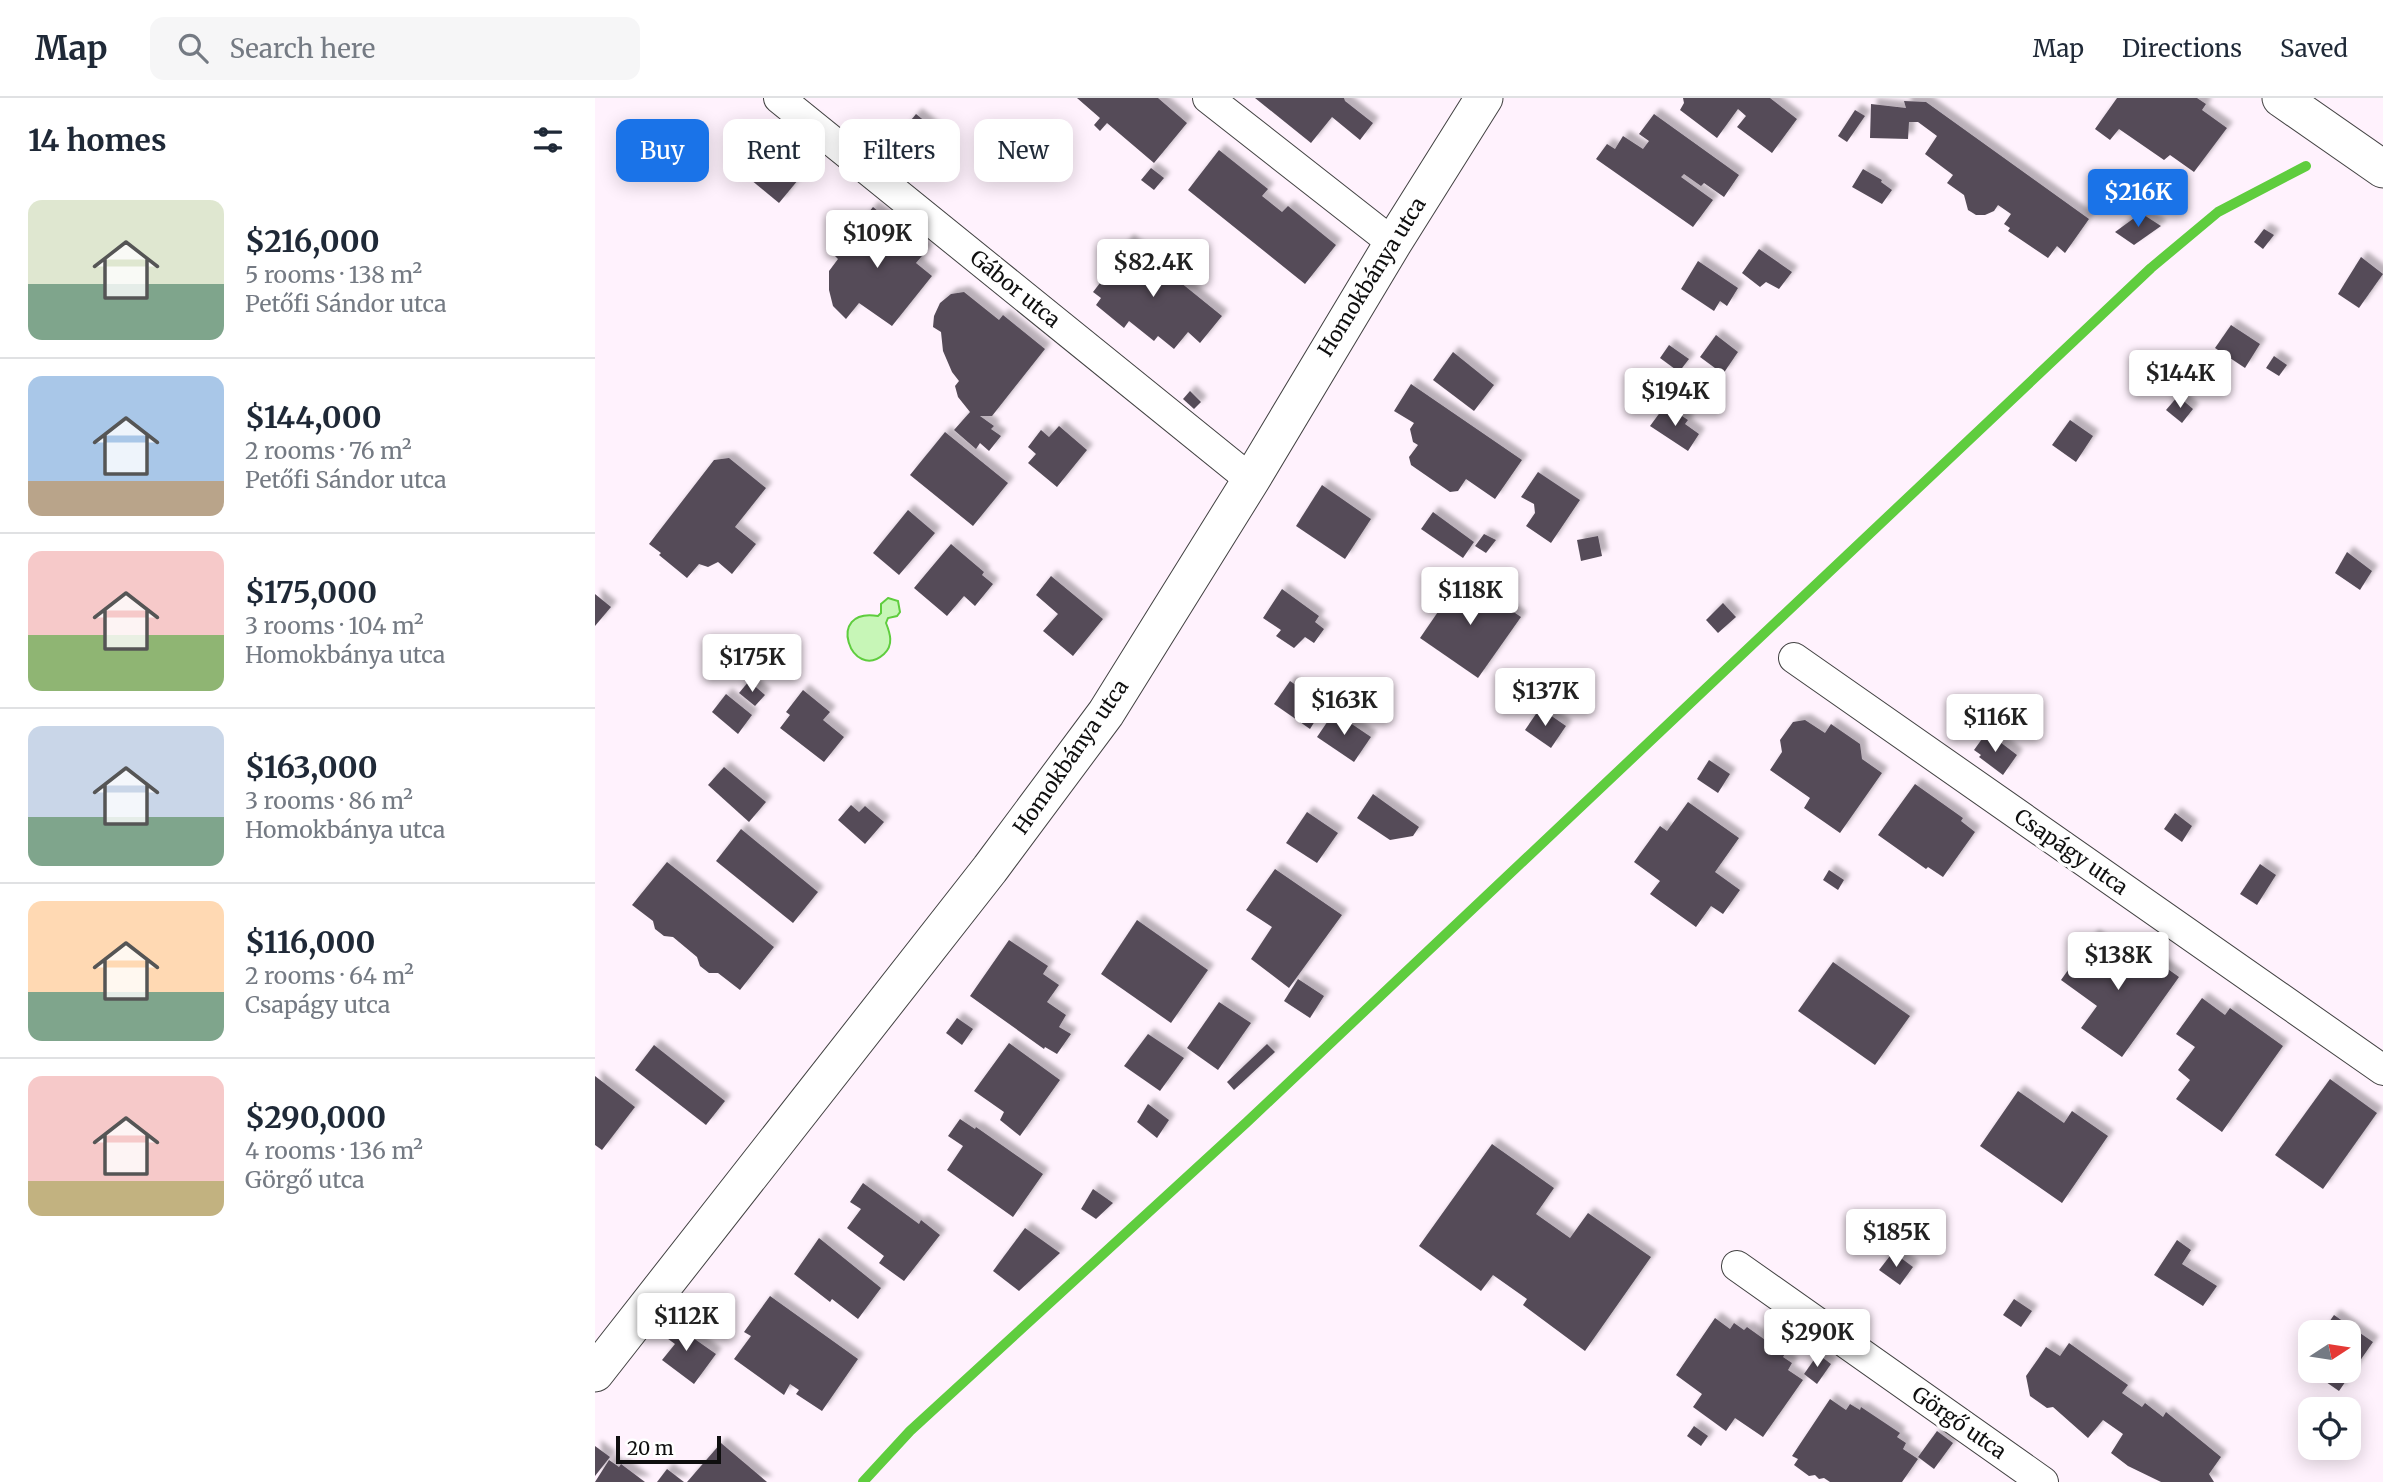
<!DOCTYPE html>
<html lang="en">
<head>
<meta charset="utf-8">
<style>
  :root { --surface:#fff; --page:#f6f6f7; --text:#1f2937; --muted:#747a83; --line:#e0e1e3; --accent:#1a73e8 }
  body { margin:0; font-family:Merriweather,serif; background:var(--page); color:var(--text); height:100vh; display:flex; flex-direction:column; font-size:26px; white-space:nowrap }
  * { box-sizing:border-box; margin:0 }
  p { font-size:23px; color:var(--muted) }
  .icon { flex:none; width:38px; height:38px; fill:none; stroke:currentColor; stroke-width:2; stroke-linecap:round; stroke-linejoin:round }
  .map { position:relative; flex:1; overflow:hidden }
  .details { display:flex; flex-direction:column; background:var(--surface); width:595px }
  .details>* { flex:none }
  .guide { position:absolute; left:21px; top:21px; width:665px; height:63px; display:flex; gap:14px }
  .needle { width:46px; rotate:78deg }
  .controls { position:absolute; left:1703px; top:1222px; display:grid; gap:14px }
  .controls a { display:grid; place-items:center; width:63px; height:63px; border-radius:14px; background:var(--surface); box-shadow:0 4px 18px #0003; font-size:35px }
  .scale { position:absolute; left:21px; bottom:18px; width:105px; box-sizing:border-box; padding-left:7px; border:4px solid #0f0f0f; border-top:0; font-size:19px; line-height:24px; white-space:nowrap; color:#0f0f0f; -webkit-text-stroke:5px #fff; paint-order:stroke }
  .price { position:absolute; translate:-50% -60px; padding:0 16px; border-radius:7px; background:#fff; color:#222; font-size:23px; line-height:46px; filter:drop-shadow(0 2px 4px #0008) }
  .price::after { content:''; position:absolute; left:50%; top:42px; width:21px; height:16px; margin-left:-10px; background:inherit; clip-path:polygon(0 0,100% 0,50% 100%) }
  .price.current { background:var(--accent); color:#fff }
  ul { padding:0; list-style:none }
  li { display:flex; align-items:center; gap:21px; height:175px; padding:0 28px }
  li+li { border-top:2px solid var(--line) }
  li span { display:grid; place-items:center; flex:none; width:196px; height:140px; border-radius:14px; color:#555 }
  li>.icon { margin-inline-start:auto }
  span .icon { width:84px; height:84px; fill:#fffc; stroke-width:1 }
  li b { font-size:30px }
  h2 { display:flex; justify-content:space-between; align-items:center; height:84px; padding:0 28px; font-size:30px }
  .chip { padding:0 24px; border-radius:14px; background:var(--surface); box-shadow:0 4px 18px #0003; font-size:24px; line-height:63px }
  .chip.current { background:var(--accent); color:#fff }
  header { display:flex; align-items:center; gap:42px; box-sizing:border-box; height:98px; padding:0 35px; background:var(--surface); border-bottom:2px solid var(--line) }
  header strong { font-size:33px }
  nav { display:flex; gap:38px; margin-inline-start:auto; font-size:24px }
  .search { width:490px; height:63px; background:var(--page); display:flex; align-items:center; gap:18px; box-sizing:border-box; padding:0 24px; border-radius:14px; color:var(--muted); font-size:26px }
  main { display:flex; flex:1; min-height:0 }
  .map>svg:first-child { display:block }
  .water { fill:#c7f6b7; stroke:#5fcd3e; stroke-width:2 }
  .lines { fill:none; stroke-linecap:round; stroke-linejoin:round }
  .stream { stroke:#5fcd3e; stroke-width:10 }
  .building { fill:#554c58; filter:url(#shadow) }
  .minor-casing { stroke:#424242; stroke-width:32 }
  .tertiary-casing { stroke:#424242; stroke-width:39 }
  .minor { stroke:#fff; stroke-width:30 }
  .tertiary { stroke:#fff; stroke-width:37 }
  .labels { text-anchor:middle; stroke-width:7; stroke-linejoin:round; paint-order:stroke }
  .street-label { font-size:21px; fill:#0f0f0f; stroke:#fff }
</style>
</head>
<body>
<header>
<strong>Map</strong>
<div class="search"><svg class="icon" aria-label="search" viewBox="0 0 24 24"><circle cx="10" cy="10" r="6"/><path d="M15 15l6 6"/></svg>Search here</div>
<nav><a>Map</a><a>Directions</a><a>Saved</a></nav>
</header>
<main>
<section class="details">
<h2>14 homes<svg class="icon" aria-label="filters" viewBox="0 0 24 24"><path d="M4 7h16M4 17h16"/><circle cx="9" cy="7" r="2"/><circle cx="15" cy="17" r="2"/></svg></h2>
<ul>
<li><span style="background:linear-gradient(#dfe7d0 60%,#7fa58c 0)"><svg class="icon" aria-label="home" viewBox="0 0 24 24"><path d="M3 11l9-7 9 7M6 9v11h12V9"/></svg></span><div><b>$216,000</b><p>5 rooms · 138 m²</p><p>Petőfi Sándor utca</p></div></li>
<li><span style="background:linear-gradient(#a9c7e8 75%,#b9a48a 0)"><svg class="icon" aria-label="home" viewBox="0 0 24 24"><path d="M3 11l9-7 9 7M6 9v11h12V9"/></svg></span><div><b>$144,000</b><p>2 rooms · 76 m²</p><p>Petőfi Sándor utca</p></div></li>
<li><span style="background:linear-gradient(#f6c9c9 60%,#8fb573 0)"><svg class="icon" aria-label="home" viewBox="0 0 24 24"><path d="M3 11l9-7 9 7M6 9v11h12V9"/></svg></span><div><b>$175,000</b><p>3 rooms · 104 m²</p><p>Homokbánya utca</p></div></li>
<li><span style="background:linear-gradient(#c9d6e8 65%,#7fa58c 0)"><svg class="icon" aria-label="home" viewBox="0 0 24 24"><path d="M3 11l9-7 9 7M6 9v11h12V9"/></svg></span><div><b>$163,000</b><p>3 rooms · 86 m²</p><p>Homokbánya utca</p></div></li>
<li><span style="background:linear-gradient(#ffd9b3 65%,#7fa58c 0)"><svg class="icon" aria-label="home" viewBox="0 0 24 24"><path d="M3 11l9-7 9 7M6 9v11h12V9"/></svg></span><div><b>$116,000</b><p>2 rooms · 64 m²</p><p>Csapágy utca</p></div></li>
<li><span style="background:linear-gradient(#f6c9c9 75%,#c2b280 0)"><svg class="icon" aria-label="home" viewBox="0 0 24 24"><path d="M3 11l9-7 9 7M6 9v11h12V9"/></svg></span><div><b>$290,000</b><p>4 rooms · 136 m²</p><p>Görgő utca</p></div></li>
</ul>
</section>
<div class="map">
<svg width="1788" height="1384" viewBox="0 0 1788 1384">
  <defs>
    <filter id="shadow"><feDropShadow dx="6" dy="-6" stdDeviation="2" flood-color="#0004"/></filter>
  </defs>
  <rect width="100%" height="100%" fill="#fff2fd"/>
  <path class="water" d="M293,500l10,3 2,11 -3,4 -9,2 -2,5c4,10 8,22 -2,31 -32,29 -60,-47 -6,-38l3,-3v-9z"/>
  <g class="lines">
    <path class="stream" d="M268,1384l47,-51 337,-309 904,-854 67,-56 88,-46"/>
  </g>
  <g class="building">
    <path d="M482,0h81l29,25 -33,40 -47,-40 -7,8 -6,-6 6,-7z"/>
    <path d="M660,0h89l1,3 28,22 -13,17 -28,-23 -21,26z"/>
    <path d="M1088,0h87l27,21 -25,34 -35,-26 9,-11 -8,-7 -21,29 -37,-28 4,-7z"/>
    <path d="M1522,0h80l9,6 -4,6 25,18 -33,44 -24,-17 -6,5 -45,-31 -9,11 -15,-11z"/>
    <path d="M1309,3l22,1 163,117 -24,34 -8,-7 -9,12 -40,-27 2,-3 -6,-4 7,-10 -13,-9 -4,6 -9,4h-9l-8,-5 -4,-15 -17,-12 6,-8 -28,-21 12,-18 -19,-14h-9l-1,17 -38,-1 1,-34 35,4z"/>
    <path d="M1260,12l10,6 -18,26 -9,-6z"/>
    <path d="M321,16l31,25 -22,28 -32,-25z"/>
    <path d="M1059,16l85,61 -15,22 -20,-14 -3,3 -17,-12 -3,3 32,23 -20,27 -97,-68 11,-15 8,5 8,-13 20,13 6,-8 -10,-7z"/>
    <path d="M178,31l40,33 -34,41 -40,-33z"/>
    <path d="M624,52l49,39 -6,7 20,16 6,-6 48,39 -31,39 -117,-94z"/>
    <path d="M556,70l13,10 -10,12 -13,-10z"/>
    <path d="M1268,71l19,11 -1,2 11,8 -10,14 -30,-17z"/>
    <path d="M278,109l54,43 -11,13 16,13 -40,50 -33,-23 -13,16 -13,-13 -4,-16v-19l9,-12 -4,-4z"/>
    <path d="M1546,115l20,13 -27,19 -19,-13z"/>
    <path d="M1669,131l10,6 -11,14 -9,-7z"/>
    <path d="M533,142l94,76 -22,27 -12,-11 -14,17 -16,-13 -4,5 -25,-20 -5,7 -28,-23 5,-7 -8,-6 17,-22 -4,-3z"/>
    <path d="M1164,151l33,23 -13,17 -13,-7 -6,5 -18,-14z"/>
    <path d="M1766,159l22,17 -24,34 -21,-14z"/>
    <path d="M1103,163l40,27 -11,18 -7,-5 -6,10 -33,-22z"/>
    <path d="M369,194l35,28 4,-5 42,34 -53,67h-12l14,10 -3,3 10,7 -12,15 -9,-8 -4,6 -22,-19 16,-18 -12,-15 -3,-11 4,-5 -7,-9 -9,-21 -2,-19 -8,-5 1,-11 6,-13 11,-9z"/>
    <path d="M1636,227l29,19 -15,24 -30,-20z"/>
    <path d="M1121,237l22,17 -15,22 -23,-17z"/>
    <path d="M1074,247l20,14 -10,13 -19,-14z"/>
    <path d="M858,254l41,33 -20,26 -41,-31z"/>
    <path d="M1679,258l13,9 -8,11 -13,-8z"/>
    <path d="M816,286l111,76 -27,39 -29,-20 -8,12 -8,1 -39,-27 -2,-8 9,-12 -5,-3 -3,-13 4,-6 -20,-12z"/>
    <path d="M595,293l11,11 -7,7 -11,-10z"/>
    <path d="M1583,298l15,13 -11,14 -16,-13z"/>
    <path d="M1072,308l21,14 -3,4 14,10 -11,17 -38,-25 14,-19 2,1z"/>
    <path d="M1475,322l23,16 -17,26 -24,-17z"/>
    <path d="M464,328l28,24 -30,37 -29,-24 8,-9 -8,-7 13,-17 8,7z"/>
    <path d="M350,334l63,51 -35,43 -63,-51z"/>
    <path d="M134,360l37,30 -31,39 21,17 -24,30 -14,-12 -10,5 -9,-3 -12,14 -28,-23 2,-2 -12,-9 65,-84z"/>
    <path d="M943,374l42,28 -29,43 -25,-17 9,-13 -1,-9 -13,-7z"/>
    <path d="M727,387l49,34 -26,40 -49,-33z"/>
    <path d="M313,412l27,23 -36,42 -26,-22z"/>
    <path d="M838,414l41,30 -11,16 -42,-29z"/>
    <path d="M889,436l12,6 -10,13 -11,-7z"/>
    <path d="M1003,438l4,20 -21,5 -4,-21z"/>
    <path d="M356,446l33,28 -2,3 11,9 -18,22 -11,-10 -17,20 -33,-28z"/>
    <path d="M1752,454l25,19 -12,19 -25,-17z"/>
    <path d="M456,478l52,43 -30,37 -30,-25 15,-17 -22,-19z"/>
    <path d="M867,479l59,40 -43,61 -58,-40z"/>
    <path d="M687,491l37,27 -4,6 9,7 -10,14 -9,-6 -11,11 -18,-12 5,-6 -18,-12z"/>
    <path d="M0,496l16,13 -16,19z"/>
    <path d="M1128,505l13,14 -18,16 -12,-13z"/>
    <path d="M154,583l16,14 -10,11 -16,-13z"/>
    <path d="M695,583l35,24 -15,24 -36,-25z"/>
    <path d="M208,592l27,22 -7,8 21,17 -20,25 -44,-34 10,-13 -4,-3z"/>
    <path d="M131,596l26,21 -14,19 -26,-22z"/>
    <path d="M945,610l26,18 -15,22 -26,-18z"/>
    <path d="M739,614l37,25 -17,25 -37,-25z"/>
    <path d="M1210,622l20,13 6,-9 29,20 2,15 20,14 -42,60 -36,-25 6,-10 -40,-28 12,-18 -2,-12 13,-18z"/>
    <path d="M1392,634l30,23 -14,20 -24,-18 2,-2 -7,-5z"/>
    <path d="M1114,662l21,14 -12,19 -21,-14z"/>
    <path d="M129,669l42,35 -17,20 -41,-37z"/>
    <path d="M1320,686l48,34 -2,3 14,11 -32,45 -15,-10 -2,2 -48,-34z"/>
    <path d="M778,696l46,33 -6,9 -23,4 -33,-22z"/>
    <path d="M1093,704l51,36 -24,34 25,18 -17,24 -12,-8 -15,21 -46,-33 10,-13 -26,-19 26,-36 7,5z"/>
    <path d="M256,707l8,7 6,-6 19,16 -19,22 -27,-24z"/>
    <path d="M712,714l31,21 -21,30 -31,-20z"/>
    <path d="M1580,715l17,13 -10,16 -18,-13z"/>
    <path d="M146,731l77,63 -25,31 -77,-62z"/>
    <path d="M72,764l107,85 -34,43 -22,-17h-9l-9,-7 -3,-9 -24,-20 -9,-1 -9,-7 -2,-8 -21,-16z"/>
    <path d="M1665,766l16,11 -19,30 -17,-11z"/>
    <path d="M680,771l67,46 -53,73 -38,-29 21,-32 -26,-17z"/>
    <path d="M1234,772l15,10 -6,10 -15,-10z"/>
    <path d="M542,822l71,50 -37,53 -70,-49z"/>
    <path d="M1498,837l35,25 9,-13 42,30 -57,80 -41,-29 16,-22 -36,-26z"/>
    <path d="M414,842l39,26 -5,8 16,11 -12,17 19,13 -7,12 12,7 -14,20 -12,-7 -1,2 -74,-53z"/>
    <path d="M1238,864l77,54 -35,49 -77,-54z"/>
    <path d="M703,881l26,17 -14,22 -26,-17z"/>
    <path d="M1607,900l23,17 5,-7 53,38 -61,86 -46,-33 14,-19 -12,-10 17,-23 -19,-13z"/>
    <path d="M624,904l32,21 -33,47 -31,-22z"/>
    <path d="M362,920l16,11 -11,16 -16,-12z"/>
    <path d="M553,936l36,24 -24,33 -36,-25z"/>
    <path d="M414,945l51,37 -40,56 -20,-16 4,-8 -30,-21z"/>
    <path d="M672,946l8,8 -41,38 -7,-8z"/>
    <path d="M59,947l71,56 -19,24 -71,-55z"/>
    <path d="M0,978l40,31 -33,43 -7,-5z"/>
    <path d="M1735,981l47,34 -54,76 -48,-34z"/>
    <path d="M1423,993l46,32 8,-12 36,25 -46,67 -82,-57z"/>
    <path d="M553,1006l21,16 -12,18 -20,-16z"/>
    <path d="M365,1021l15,10 1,-2 67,47 -30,43 -66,-47 16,-24 -15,-10z"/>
    <path d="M897,1046l62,44 -18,26 34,24 18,-25 63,44 -66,94 -62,-46 4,-6 -34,-24 -12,16 -62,-45z"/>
    <path d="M268,1085l56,41 2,-4 19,15 -36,46 -25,-18 5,-7 -37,-28 14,-19 -11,-7z"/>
    <path d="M498,1091l20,14 -17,16 -15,-10z"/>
    <path d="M430,1130l35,25 -41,38 -26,-20z"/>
    <path d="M1317,1131l10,8v8l-8,2 -10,-7v-8z"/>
    <path d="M224,1140l62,50 -23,31 -26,-20 -2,3 -36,-28z"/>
    <path d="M1582,1142l14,10 -9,14 35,22 -14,20 -49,-31z"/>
    <path d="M1298,1154l20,15 -13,18 -21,-15z"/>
    <path d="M175,1198l88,63 -36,52 -26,-17 3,-4 -9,-6 -6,11 -50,-36 17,-23 -7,-4z"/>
    <path d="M1419,1201l18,12 -11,16 -18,-12z"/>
    <path d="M1739,1217l39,27 -34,49 -39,-27 10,-14v20h39v-38h-27z"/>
    <path d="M1120,1220l15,11 4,-6 10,7 3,-3 38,27 -2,3 9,6 -4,7 15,10 -40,57 -28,-19 -9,13 -33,-24 9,-13 -26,-19z"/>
    <path d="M74,1223l47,33 -22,30 -32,-24 13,-16 -15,-11z"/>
    <path d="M1474,1245l59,42 -6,8 20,14 3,-4 18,14 3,-5 55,45 -12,17 5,8h-53l-33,-16 -17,-13 12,-19 -20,-14 -15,18 -35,-31 -6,1 -17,-12 -4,-20 12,-17 8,-12 14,9z"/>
    <path d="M1223,1256l13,10 -14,20 -13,-10z"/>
    <path d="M1235,1301l16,11 4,-6 10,6 1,-3 39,26 -3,4 9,6 -3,6 15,10 -16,23h-72l-6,-4 -5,1 -4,-4 -6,1 -15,-11 4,-6 -6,-3z"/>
    <path d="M1099,1328l14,10 -7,10 -14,-10z"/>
    <path d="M1342,1333l16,12 -19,26 -16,-12z"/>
    <path d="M126,1345l46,39h-80z"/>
    <path d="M0,1348l15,11 -15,19z"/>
    <path d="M14,1362l10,7 2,-3 24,18h-50z"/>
    <path d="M72,1371l17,13h-27z"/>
  </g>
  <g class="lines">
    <g class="minor-casing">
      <g id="minor">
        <path d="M184,0l472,382"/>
        <path d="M613,0l185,145"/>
        <path d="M1199,560l589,412"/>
        <path d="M1142,1168l306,216"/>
      </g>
    </g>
    <g class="tertiary-casing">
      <g id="tertiary">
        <path d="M1686,0l102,71"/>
        <path d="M0,1275l395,-504 116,-156 145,-233 142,-237 91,-145"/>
      </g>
    </g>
    <use href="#minor" class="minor"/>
    <use href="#tertiary" class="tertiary"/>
  </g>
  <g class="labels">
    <g class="street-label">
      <text transform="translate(777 179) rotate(-58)" y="7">Homokbánya utca</text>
      <text transform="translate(420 191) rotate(39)" y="7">Gábor utca</text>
      <text transform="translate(476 659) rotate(-55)" y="7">Homokbánya utca</text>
      <text transform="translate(1476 754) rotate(35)" y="7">Csapágy utca</text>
      <text transform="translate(1364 1325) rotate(35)" y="7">Görgő utca</text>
    </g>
  </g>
</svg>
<div class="controls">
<a><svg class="needle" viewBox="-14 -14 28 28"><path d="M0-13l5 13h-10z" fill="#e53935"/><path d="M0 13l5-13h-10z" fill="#747a83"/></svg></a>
<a><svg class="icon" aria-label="locate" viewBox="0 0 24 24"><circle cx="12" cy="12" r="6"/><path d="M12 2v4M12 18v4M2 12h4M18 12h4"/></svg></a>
</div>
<div class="scale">20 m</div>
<b class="price current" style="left:1543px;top:131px">$216K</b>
<b class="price" style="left:282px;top:172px">$109K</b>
<b class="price" style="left:558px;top:201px">$82.4K</b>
<b class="price" style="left:1585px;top:312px">$144K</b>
<b class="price" style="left:1080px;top:330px">$194K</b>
<b class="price" style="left:875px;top:529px">$118K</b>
<b class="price" style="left:157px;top:596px">$175K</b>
<b class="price" style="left:950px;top:630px">$137K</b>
<b class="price" style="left:749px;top:639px">$163K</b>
<b class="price" style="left:1400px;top:656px">$116K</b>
<b class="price" style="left:1523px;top:894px">$138K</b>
<b class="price" style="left:1301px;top:1171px">$185K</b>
<b class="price" style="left:91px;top:1255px">$112K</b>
<b class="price" style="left:1222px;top:1271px">$290K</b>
<div class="guide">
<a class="chip current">Buy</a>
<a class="chip">Rent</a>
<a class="chip">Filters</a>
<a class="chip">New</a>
</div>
</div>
</main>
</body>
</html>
